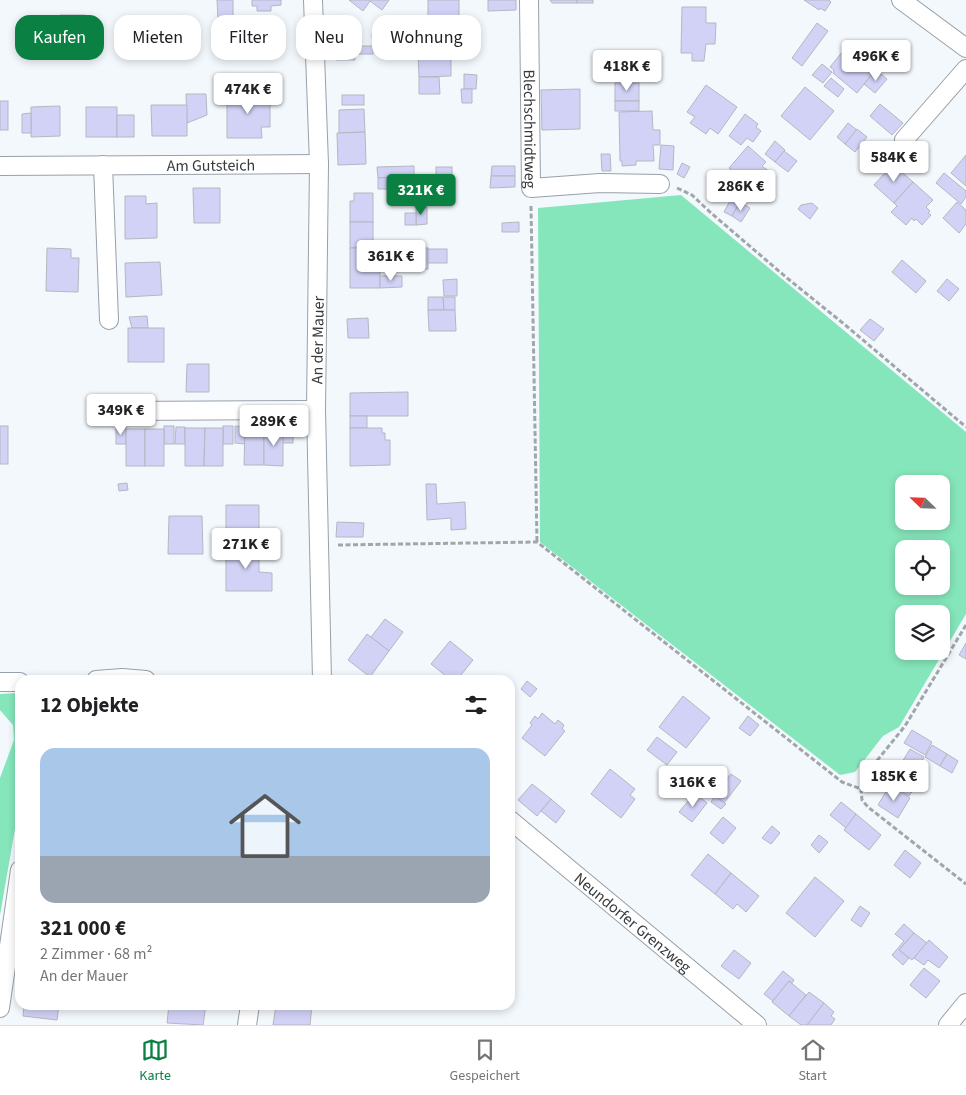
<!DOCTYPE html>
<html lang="de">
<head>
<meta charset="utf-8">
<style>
  :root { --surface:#fff; --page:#f2f2f2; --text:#202124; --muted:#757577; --line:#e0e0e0; --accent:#0b8043 }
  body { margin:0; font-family:"Source Sans 3",sans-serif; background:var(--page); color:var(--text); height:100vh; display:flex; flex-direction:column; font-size:19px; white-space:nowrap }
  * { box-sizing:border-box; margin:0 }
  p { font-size:16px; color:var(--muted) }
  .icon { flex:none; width:28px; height:28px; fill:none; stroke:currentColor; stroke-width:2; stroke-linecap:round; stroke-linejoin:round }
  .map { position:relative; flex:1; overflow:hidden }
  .panel { position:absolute; left:15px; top:675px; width:500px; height:335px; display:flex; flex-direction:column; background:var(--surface); border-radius:15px; box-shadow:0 2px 8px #0003 }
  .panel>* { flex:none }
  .top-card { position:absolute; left:15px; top:15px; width:500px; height:45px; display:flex; gap:10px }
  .needle { width:32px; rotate:293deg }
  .fabs { position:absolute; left:895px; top:475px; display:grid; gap:10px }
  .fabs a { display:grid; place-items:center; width:55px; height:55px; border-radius:10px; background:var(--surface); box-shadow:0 2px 8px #0003; font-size:25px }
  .price { position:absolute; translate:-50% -42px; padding:0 11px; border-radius:5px; background:#fff; color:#222; font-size:16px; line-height:32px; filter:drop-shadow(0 1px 2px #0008) }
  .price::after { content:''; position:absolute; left:50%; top:30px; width:15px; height:11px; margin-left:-8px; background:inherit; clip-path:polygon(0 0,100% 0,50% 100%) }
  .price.selected { background:var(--accent); color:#fff }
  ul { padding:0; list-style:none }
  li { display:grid; align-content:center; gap:10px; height:265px; padding:0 25px }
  li span { display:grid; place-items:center; height:155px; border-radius:15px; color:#555 }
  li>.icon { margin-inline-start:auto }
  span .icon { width:90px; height:90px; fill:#fffc; stroke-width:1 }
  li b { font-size:21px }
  h2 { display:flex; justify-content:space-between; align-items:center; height:60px; padding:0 25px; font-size:21px }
  .pill { padding:0 18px; border-radius:15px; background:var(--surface); box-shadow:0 2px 8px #0003; font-size:18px; line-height:45px }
  .pill.selected { background:var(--accent); color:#fff }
  .dock { display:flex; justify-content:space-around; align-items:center; height:70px; border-top:1px solid var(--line); background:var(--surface); font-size:14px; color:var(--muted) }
  .dock a { display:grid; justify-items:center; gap:2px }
  .dock .selected { color:var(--accent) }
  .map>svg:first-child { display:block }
  .green { fill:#86e6bb; fill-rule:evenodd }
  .building { fill:#d2d2f6; stroke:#b6b6c1 }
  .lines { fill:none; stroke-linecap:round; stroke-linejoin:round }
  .minor-casing { stroke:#98a0a8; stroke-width:20 }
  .path { stroke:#a1a6aa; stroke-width:3; stroke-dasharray:5 2.5; stroke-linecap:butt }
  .minor { stroke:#fff; stroke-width:18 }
  .labels { text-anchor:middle; stroke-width:4.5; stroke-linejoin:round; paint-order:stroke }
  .street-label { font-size:16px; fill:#363a3d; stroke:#fff }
</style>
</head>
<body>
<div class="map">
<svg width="966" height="1025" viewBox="0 0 966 1025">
  <rect width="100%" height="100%" fill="#f3f8fd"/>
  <g class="green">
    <path d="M681,195l285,237v182l-67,113 -16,9 -28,36 -15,3 -300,-233 -2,-334zM904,484h37v37h-37zM904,549h37v37h-37zM904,614h37v37h-37z"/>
    <path d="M19,693l1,107 -20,115v-137l14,-38 -1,-15 -13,-15v-16z"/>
  </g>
  <g class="building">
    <path d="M217,0h16v18l-15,1z"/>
    <path d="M252,0h29v5l-10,1v5h-14v-5h-5z"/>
    <path d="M349,0h40l-7,10 -12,-9 -7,10z"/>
    <rect x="428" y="0" width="31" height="22"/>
    <path d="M488,0h28v10l-28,1z"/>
    <path d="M550,0h27v3h-25z"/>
    <rect x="577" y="0" width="16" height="3"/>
    <path d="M804,0h25l2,2 -6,9 -5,-3 -1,2z"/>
    <path d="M682,7h24v16h10l-1,21h-9l-2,17h-12v-8h-11z"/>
    <path d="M60,15h25v24h-12v-7h-12z"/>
    <path d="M218,21h16l1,23h-8l1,14h-9z"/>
    <rect x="416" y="22" width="24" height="23"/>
    <path d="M817,23l11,8 -26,35 -10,-8z"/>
    <path d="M283,32v19h-25v-18z"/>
    <path d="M355,32v28h-19l-1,-27z"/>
    <path d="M372,34h18v12h-17z"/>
    <path d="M240,42h19l-1,13h-18z"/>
    <rect x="227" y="44" width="13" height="11"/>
    <path d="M848,45l29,23 -20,25 -24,-20 1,-3 -4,-3z"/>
    <rect x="355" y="46" width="18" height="8"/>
    <path d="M451,53v23l-32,1 -1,-23z"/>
    <path d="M822,64l10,8 -9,11 -11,-8z"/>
    <path d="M876,70l11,9 -12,14 -11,-9z"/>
    <path d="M464,74l13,1 -1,14h-12z"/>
    <path d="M419,77h20l1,17h-21z"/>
    <path d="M831,78l13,11 -6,8 -14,-11z"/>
    <rect x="615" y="83" width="24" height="18"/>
    <path d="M706,85l31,22 -19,27 -8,-6 -4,6 -16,-11 5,-6 -8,-5z"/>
    <path d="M805,87l29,24 -24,29 -29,-24z"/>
    <path d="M461,89h11v14h-10z"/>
    <path d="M580,89v40l-38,1 -1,-40z"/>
    <path d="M227,93h43v34h-9l1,11h-35z"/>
    <path d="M186,94h20l1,21 -20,8z"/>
    <rect x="342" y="95" width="22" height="10"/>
    <rect x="0" y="101" width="8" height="29"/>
    <rect x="615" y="101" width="24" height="10"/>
    <path d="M880,104l23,19 -11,12 -22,-19z"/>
    <path d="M151,105h36v31h-35z"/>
    <path d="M60,106v30l-29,1v-30z"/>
    <rect x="86" y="107" width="31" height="30"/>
    <path d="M364,109l1,23 -26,1v-23z"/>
    <path d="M652,111l1,19h7v15h-7l1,16h-18v4l-14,1v-5h-2l-1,-49z"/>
    <path d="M31,113v20h-9v-19z"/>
    <path d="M745,114l13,10 -2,3 5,4 -8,11 -6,-4 -6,7 -12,-9z"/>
    <rect x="117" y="115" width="17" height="22"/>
    <path d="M848,123l9,7 -12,14 -8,-7z"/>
    <path d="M857,129l10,8 -12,15 -10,-8z"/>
    <path d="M365,132l1,32 -28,1 -1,-32z"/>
    <path d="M775,141l10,9 -10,12 -10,-8z"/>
    <path d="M661,145l13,1 -1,24 -14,-1z"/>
    <path d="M748,146l18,16 -4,4 8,6 -16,18 -25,-22z"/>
    <path d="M784,151l13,10 -9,11 -13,-10z"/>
    <path d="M601,154h9l1,17h-9z"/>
    <path d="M966,155v31l-15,-13z"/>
    <path d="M682,163l8,4 -6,11 -7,-4z"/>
    <path d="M893,164l20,18 -19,21 -20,-18z"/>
    <path d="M414,166v11l-36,1 -1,-11z"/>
    <path d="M492,166h23v10h-24z"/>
    <rect x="436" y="167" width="16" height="11"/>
    <path d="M720,172l13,9 -6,7 -12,-9z"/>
    <path d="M944,173l22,18v6l-5,7 -25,-21z"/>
    <path d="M491,176h24v11l-25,1z"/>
    <path d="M398,177l1,12h-21v-11z"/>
    <path d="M913,182l20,18 -7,7 4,4 -2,2 3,2 -9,10 -6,-6 -2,2 -2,-3 -6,7 -15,-13 6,-6 -3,-3z"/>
    <path d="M193,188h27v35h-26z"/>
    <path d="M354,193h19v29h-23v-21h4z"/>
    <path d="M125,196h21v8l11,-1v35l-32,1z"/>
    <path d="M731,199l8,5 -7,12 -8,-4z"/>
    <path d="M740,202l10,6 -9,14 -9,-6z"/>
    <path d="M957,202l9,8v14l-7,9 -16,-15z"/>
    <path d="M812,203l6,5 -8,11 -12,-10 3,-4z"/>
    <path d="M416,207h11v17l-11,1z"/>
    <rect x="405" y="213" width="11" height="12"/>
    <rect x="350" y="222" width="23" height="26"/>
    <path d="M519,222v10h-17v-9z"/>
    <path d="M47,248l24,1v9h8l-1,34 -32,-1z"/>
    <path d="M350,248h24v21l6,-1v20h-30z"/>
    <rect x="415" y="248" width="13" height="21"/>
    <rect x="428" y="249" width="19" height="14"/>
    <path d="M902,260l24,21 -10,12 -24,-21z"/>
    <path d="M160,262l2,33 -36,2 -1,-34z"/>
    <path d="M380,276h22v11l-22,1z"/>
    <path d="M457,279v17h-13l-1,-16z"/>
    <path d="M947,279l12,10 -10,12 -12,-10z"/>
    <path d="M428,297h15l1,13h-16z"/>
    <path d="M443,297h12v13h-11z"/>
    <path d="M428,310h27l1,21h-27z"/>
    <path d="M147,316l1,12h-16l-3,-11z"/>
    <path d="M368,318l1,20h-21l-1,-19z"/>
    <path d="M870,319l14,10 -10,12 -14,-11z"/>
    <rect x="128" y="328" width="36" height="34"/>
    <path d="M187,364h22v28h-23z"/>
    <path d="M408,392v24h-58v-23z"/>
    <rect x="350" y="416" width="17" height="12"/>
    <rect x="283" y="425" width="10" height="18"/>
    <rect x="0" y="426" width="8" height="38"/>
    <rect x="164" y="426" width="10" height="18"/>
    <rect x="223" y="426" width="10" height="18"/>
    <path d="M235,426l10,1v17l-10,-1z"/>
    <rect x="116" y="427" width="10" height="17"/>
    <path d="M176,427h9v17h-10z"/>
    <path d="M185,428h20l-1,38h-19z"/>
    <path d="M205,428h18v38h-19z"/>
    <path d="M245,428h19v37h-20z"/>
    <path d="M264,428h19v38l-19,-1z"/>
    <path d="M350,428h32v5h3v7h5v25l-40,1z"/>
    <rect x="126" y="429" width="19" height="37"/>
    <rect x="145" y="429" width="19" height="37"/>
    <path d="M127,483l1,7 -9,1 -1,-7z"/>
    <path d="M426,484h10l1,20 28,-2 1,27 -15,1v-12l-24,2z"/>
    <path d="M226,505h33v40l-33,1z"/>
    <path d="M169,516h33l1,38h-35z"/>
    <path d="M337,522l27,1 -1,14h-27z"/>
    <path d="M259,545v27l13,1v18h-46v-45z"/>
    <path d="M385,619l18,13 -14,19 -18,-14z"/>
    <path d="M367,634l22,17 -19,26 -22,-17z"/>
    <path d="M450,641l23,19 -16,20h-6l-20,-16z"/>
    <path d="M966,643v16l-7,-4z"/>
    <path d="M527,681l10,8 -7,8 -9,-8z"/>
    <path d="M683,696l27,22 -24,30 -27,-21z"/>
    <path d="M542,713l13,11 3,-4 6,5 -2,4 3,2 -20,25 -23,-18 10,-13 -2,-2 5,-7 3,3z"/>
    <path d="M748,716l11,9 -9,11 -11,-8z"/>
    <path d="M912,730l20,12 -7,13 -21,-12z"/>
    <path d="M657,737l20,15 -10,13 -20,-15z"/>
    <path d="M932,745l15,9 -7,12 -15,-9z"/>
    <path d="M910,749l14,8 -10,19 -15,-9z"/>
    <path d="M947,754l11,7 -6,12 -12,-7z"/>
    <path d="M610,769l25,20 -5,6 5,4 -14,19 -30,-24z"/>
    <path d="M886,770l14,8 -5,9 -15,-8z"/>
    <path d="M731,774l10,7 -17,22 -10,-7z"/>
    <path d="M900,778l15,9 -6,9 -14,-9z"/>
    <path d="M532,784l19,15 -14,17 -19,-16z"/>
    <path d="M890,785l20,13 -12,20 -20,-13z"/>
    <path d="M695,793l12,10 -15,19 -13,-10z"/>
    <path d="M715,796l11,8 -5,5 -10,-7z"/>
    <path d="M551,799l14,12 -9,12 -15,-12z"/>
    <path d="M841,802l15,12 -10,14 -16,-13z"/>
    <path d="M856,814l25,21 -12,15 -25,-20z"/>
    <path d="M723,817l13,11 -13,16 -13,-11z"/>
    <path d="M772,826l8,7 -9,11 -9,-6z"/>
    <path d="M819,835l9,7 -9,11 -8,-8z"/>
    <path d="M905,850l16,13 -11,15 -16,-13z"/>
    <path d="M708,854l23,19 -16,21 -24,-19z"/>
    <path d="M731,873l28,23 -13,16 -9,-8 -4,5 -18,-15z"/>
    <path d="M815,877l29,24 -29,36 -29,-24z"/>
    <path d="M860,906l10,7 -9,14 -10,-7z"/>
    <path d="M904,924l10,9 -15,17 10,8 -6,7 -11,-10 12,-14 -9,-7z"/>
    <path d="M914,933l13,10 -15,17 -13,-10z"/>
    <path d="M929,940l19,17 -9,11 -11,-8 -4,5 -10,-7z"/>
    <path d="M734,950l17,13 -12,16 -18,-13z"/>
    <path d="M924,968l16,13 -14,17 -16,-13z"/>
    <path d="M783,971l11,9 -2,3 -3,-2 -16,20 -9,-7z"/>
    <path d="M789,981l17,14 -17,21 -17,-14z"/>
    <path d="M809,992l15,11 -17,22h-6l-12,-9z"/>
    <path d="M824,1003l10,9 -3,4 4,3 -4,6h-24z"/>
    <path d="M24,1005h35l-2,15 -34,-4z"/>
    <path d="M94,1005h37v3z"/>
    <path d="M169,1005h37l-3,20 -36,-2z"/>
    <path d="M276,1005h36l-2,20h-37z"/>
  </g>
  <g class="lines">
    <g class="minor-casing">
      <g id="minor">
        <path d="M313,0l6,164 -3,246 6,270"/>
        <path id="s1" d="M529,0l2,188 69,-5 60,1"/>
        <path d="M901,0l65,48"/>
        <path d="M904,140l62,-71"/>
        <path d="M103,165l6,155"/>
        <path id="s2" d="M0,166l319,-2"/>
        <path d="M120,411l196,-1"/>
        <path d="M96,680l26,-2 24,2"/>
        <path d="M0,682h20"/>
        <path id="s3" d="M510,820l247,205"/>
        <path d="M0,1008l20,-138"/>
        <path d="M247,1025l3,-20"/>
        <path d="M948,1025l18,-22"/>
      </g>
    </g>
    <g class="path">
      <path d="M677,188l15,7 19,18 76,65 57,46 122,103"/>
      <path d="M531,206l6,336"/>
      <path d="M338,545l199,-3 305,240 19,7"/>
      <path d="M966,625l-61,101 -38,47 -6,16 1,11 6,7 98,77"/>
    </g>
    <use href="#minor" class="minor"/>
  </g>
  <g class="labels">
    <g class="street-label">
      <text dy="6" stroke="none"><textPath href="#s1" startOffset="129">Blechschmidtweg</textPath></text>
      <text dy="6" stroke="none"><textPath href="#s2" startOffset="211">Am Gutsteich</textPath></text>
      <text transform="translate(317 340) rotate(-89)" y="6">An der Mauer</text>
      <text dy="6" stroke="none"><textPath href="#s3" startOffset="160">Neundorfer Grenzweg</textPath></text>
    </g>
  </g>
</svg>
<div class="fabs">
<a><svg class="needle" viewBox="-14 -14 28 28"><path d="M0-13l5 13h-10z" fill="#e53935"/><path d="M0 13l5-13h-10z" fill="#757577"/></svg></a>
<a><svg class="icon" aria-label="locate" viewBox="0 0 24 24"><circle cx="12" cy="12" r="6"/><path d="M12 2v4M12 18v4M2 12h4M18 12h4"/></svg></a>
<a><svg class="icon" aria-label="layers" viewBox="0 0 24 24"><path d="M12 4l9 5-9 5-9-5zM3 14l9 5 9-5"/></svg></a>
</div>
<b class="price" style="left:876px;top:82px">496K €</b>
<b class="price" style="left:627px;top:92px">418K €</b>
<b class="price" style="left:248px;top:115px">474K €</b>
<b class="price" style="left:894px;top:183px">584K €</b>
<b class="price" style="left:741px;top:212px">286K €</b>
<b class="price selected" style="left:421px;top:216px">321K €</b>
<b class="price" style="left:391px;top:282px">361K €</b>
<b class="price" style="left:121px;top:436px">349K €</b>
<b class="price" style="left:274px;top:447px">289K €</b>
<b class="price" style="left:246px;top:570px">271K €</b>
<b class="price" style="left:894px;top:802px">185K €</b>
<b class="price" style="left:693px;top:808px">316K €</b>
<div class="top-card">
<a class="pill selected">Kaufen</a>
<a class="pill">Mieten</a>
<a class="pill">Filter</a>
<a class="pill">Neu</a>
<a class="pill">Wohnung</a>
</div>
<section class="panel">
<h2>12 Objekte<svg class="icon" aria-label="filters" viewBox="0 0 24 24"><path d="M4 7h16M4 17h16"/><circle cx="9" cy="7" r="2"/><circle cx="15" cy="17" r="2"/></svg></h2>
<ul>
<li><span style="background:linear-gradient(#a9c7e8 70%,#9aa5b1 0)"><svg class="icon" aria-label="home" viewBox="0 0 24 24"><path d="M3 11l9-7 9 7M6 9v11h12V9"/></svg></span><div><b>321 000 €</b><p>2 Zimmer · 68 m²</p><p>An der Mauer</p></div></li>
</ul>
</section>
</div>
<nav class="dock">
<a class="selected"><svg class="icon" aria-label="map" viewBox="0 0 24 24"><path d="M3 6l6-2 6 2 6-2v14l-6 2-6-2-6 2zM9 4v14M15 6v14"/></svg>Karte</a>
<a><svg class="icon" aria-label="saved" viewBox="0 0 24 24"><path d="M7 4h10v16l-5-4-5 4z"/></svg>Gespeichert</a>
<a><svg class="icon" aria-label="home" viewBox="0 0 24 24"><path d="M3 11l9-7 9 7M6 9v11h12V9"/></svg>Start</a>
</nav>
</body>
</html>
